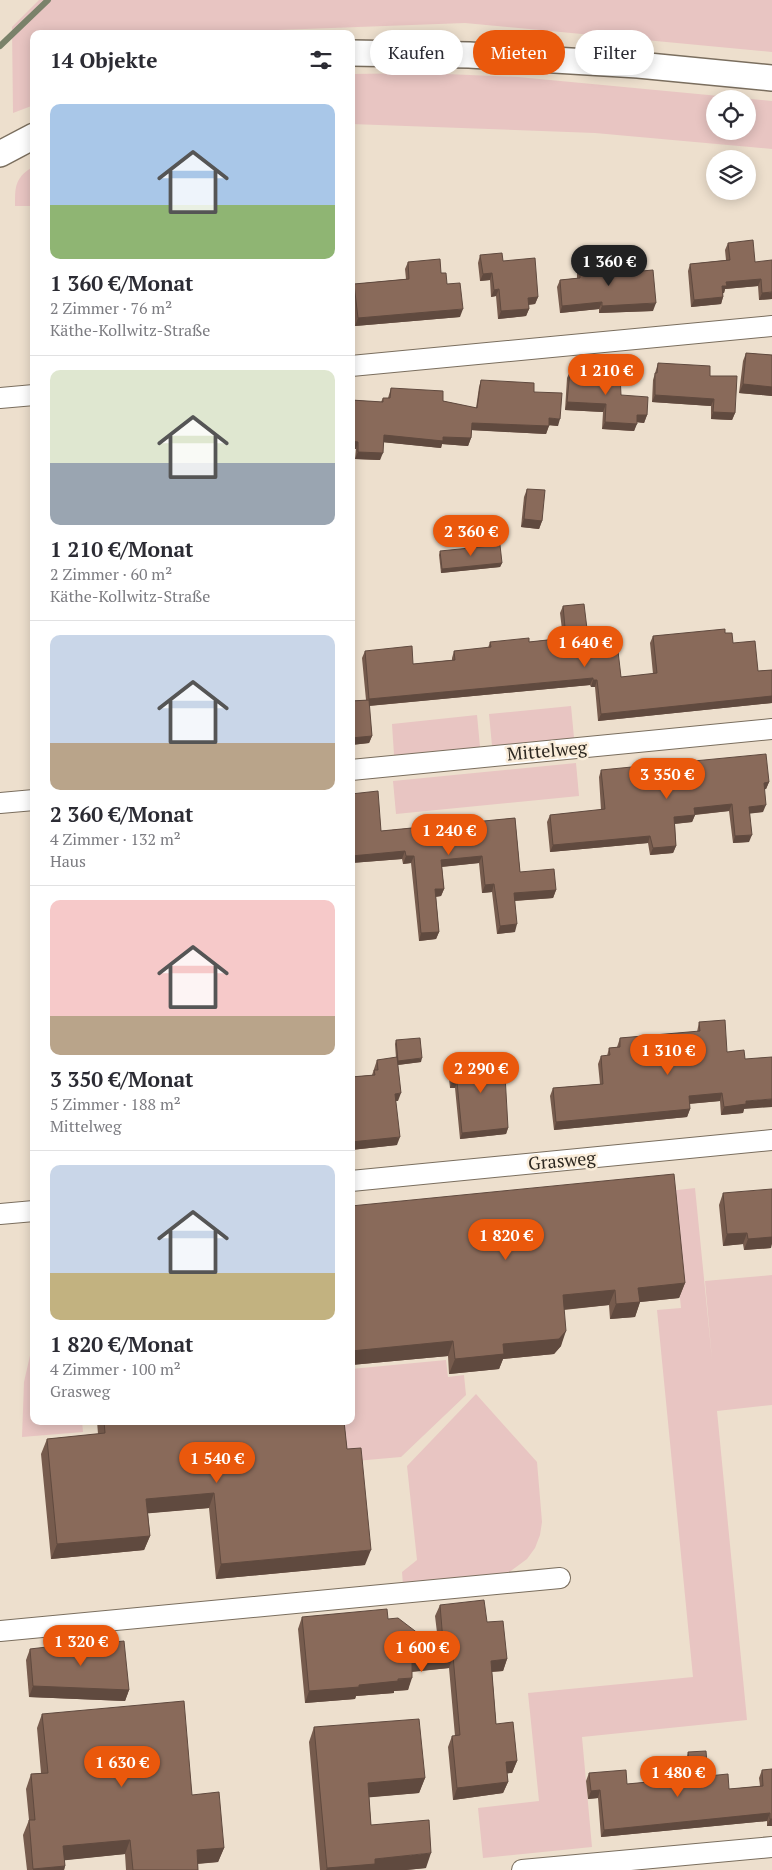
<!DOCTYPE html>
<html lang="de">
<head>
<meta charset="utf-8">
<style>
  :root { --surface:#fff; --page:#f7f7f7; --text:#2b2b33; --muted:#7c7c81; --line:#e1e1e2; --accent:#ea580c }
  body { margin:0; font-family:"PT Serif",serif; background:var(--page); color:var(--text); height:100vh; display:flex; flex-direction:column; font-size:19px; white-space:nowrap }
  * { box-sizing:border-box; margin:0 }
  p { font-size:16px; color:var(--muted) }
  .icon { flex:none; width:28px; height:28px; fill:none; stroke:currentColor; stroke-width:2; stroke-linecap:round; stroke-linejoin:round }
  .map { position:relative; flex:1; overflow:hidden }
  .details { position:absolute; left:30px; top:30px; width:325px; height:1395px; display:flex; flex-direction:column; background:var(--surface); border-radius:10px; box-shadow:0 2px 12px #0003 }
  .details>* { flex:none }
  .banner { position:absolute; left:370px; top:30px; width:326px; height:45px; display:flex; gap:10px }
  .fabs { position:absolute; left:706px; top:90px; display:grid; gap:10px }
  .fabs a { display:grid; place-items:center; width:50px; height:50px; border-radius:50%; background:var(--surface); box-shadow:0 2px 12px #0003; font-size:25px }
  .price { position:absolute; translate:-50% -42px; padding:0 11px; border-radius:18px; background:var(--accent); color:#fff; font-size:16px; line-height:32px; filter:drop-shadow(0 1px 2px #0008) }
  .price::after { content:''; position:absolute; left:50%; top:30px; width:15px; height:11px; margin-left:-8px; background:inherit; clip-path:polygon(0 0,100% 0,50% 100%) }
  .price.on { background:#222; color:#fff }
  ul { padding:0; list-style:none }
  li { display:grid; align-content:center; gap:10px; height:265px; padding:0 20px }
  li+li { border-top:1px solid var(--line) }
  li span { display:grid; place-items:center; height:155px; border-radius:10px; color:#555 }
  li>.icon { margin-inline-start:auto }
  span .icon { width:90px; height:90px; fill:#fffc; stroke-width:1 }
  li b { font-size:21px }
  h2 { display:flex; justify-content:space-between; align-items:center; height:60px; padding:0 20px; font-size:21px }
  .tag { padding:0 18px; border-radius:22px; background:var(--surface); box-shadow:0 2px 12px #0003; font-size:18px; line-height:45px }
  .tag.on { background:var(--accent); color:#fff }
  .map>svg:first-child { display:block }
  .green { fill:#e8c5c2; fill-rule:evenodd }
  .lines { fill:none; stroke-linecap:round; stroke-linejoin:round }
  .stream { stroke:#7a826a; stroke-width:6 }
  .minor-casing { stroke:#7a6e5e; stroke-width:22 }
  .tertiary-casing { stroke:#7a6e5e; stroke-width:28 }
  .minor { stroke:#fff; stroke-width:20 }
  .tertiary { stroke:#fff; stroke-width:25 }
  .wall { fill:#765b4d }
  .shaded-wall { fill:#604a3f }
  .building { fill:#896a5a; stroke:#604a3f }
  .labels { text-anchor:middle; stroke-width:5; stroke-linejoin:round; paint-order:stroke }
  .street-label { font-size:18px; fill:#2c2720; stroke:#faedda }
</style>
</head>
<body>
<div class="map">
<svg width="772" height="1870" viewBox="0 0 772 1870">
  <rect width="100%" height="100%" fill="#eddfcd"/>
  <g class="green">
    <path d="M39,0h733v52l-307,-29 -187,7 -22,4h-222v71l-21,8 -1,-86z"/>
    <path d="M423,73l95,4 254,24v48l-177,-16 -244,-9v-50zM715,99h33v32h-33z"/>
    <path d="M34,166v40h-19c0,-21 0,-28 19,-40z"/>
    <path d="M571,706l3,32 -82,8 -3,-32z"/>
    <path d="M477,715l3,32 -86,8 -2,-31z"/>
    <path d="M576,763l3,33 -183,18 -3,-33z"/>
    <path d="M695,1188l17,171 -7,-78 67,-6v130l-55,6 30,309 -165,17 10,110 -109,11 -5,-50 61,-7 -11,-108 165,-16 -36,-367 24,-2 -12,-117z"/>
    <path d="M34,1338v83h48l1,11 -61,5 2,-55z"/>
    <path d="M446,1360l2,17 16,-2 2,20 -65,62 -57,5 -3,-41h10v-52z"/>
    <path d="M476,1394l61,68 5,60 -2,13 -5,13 -8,11 -19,14 -12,4 -93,8 -1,-13 15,-12 -10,-94z"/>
  </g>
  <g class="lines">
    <path class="stream" d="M0,46l48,-46"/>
    <g class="minor-casing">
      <g id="minor">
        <path d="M351,366l421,-40"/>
        <path d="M0,398l34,-3"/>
        <path d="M351,770l421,-41"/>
        <path d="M0,803l34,-3"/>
        <path d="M351,1181l421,-41"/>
        <path d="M0,1214l34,-3"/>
        <path d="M0,1631l560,-53"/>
        <path d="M522,1870l250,-23"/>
      </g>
    </g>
    <g class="tertiary-casing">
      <g id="tertiary">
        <path d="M351,53l118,2 169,10 134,13"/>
        <path d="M0,154l34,-18"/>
      </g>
    </g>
    <use href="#minor" class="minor"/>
    <use href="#tertiary" class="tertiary"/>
  </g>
  <g class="wall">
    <path d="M728,243l27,19 17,37 -13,1 -1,-14 -33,3 -1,4h-1v4l-2,7 -30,3 -3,-36 2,-7 36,-4 -1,-10z"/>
    <path d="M480,255l23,6 35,36 -3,7 -7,1 1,4 -3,7 -28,3 -2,-23 -5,1 -1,-17 -10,1 -2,-18z"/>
    <path d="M408,262l33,11 6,11 13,33 -105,9 -3,-34 2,-8 52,-5 -1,-10z"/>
    <path d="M580,264l39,9 34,38 -54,2v-4l-39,4 -3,-26 3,-7 17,-2v-7z"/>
    <path d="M746,353l26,2v41l-33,-3 4,-32z"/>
    <path d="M658,363l52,13 25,37 -3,7 -21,-1v-13l-59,-4 1,-22z"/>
    <path d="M570,371l51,24 26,20 -3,8 -7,-1 -3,9 -32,-2 1,-17 -38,-2 2,-32z"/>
    <path d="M481,380l53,12 24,34 -9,-1 -3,9 -74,-4 -1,8 -3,8 -26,-2 -1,4 -58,-6 -3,18 -25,-1 1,-10h-5v-49l30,2 2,-4h5l3,-10 52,13 33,7 3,-21z"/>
    <path d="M527,489l15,32 -3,8 -18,-2 3,-30z"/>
    <path d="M440,551l62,12 -2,4 -59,6 -2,-18z"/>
    <path d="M563,606l58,71 32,-3 -3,-31 3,-7 72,-3 8,10 25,28 14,-1v33l-174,18 -3,-34h-4l-1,-2 -221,21 3,30 -3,7 -18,2v-44l15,-1 -4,-42 3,-7 48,13 39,-4v-2l2,-7 34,-3 2,-6h39l34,-4 -3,-25z"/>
    <path d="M601,770l168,12 -3,7h-2l-1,23 -13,1 -1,29 -16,1 -4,-32 -34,4 -3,7 -17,2 1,22 -3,7 -23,2 -2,-12 -98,9 -3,-30 3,-7 51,-5 -2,-33z"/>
    <path d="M351,794l30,37 134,-13 5,54 36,18 -3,8 -38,3v31l-18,2 -5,-42 -10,1 -3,-30 -37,4 2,22 -3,7 -5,1 3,35 -3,7 -17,2 -8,-78 -8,1 -1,-5 -51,4z"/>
    <path d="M34,895v24l-2,-19z"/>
    <path d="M699,1022l28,30 17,57 -1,4 -22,2 -1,-14 -31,3 1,5 -3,8 -133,13 -4,-34 3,-8 47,-4 -2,-20 3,-8h6l2,-8 8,-1 3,-9 77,-6z"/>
    <path d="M396,1040l25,22 -23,3v36h-2l1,44 -46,5v-73l21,-2 5,-15 19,-2 -1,-14z"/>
    <path d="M450,1063l58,65 -2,6 -46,5 -5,-51h-5l-2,-19z"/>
    <path d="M723,1193l48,55 -27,2 -1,-6 -20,2 -4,-41z"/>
    <path d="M351,1206l334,77 -6,15 -39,4 -5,15 -25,2 -1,-14 -45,5 -3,36 -7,8 -51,5 -4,10 -50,5 -1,-18 -97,9z"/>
    <path d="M97,1421h247l3,28 18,116 -149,14 -7,-71 -61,5 2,23 -6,14 -93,9 -10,-105 6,-15 51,-5z"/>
    <path d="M440,1605l47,17 20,37 -4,12 -11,1 4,52 21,37 -5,12h-5l1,9 -5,11 -50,7 -5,-53 4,-11h3l-6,-68 -37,4 -4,18 -14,1v2l-38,3 -1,3 -50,4 -7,-74 4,-12 86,2 51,30 -4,-33z"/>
    <path d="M55,1648l74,42 -4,11 -96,-4 -3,-37 4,-11z"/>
    <path d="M42,1714l150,81 32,53 -6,14 -20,2v6h-72l-1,-16 -61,6 1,6 -1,4h-37l-4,-35 6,-15 -3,-31 5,-15 10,-1 -4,-45z"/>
    <path d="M314,1727l111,51 -6,15 -50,4 2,28 55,43 -20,2h-86l-11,-128z"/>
    <path d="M688,1752l20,24 21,13 31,-3 -1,-8 3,-8 10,56h-5v-5l-166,16 -3,-39 -10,1 -2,-18 3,-8 38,11 61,-6 -2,-18z"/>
  </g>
  <g class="shaded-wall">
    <path d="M492,273l-2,7 -10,1 3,-7z"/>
    <path d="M761,279l-3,7 -33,3 -1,4 -5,1 3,-8 4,-4z"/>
    <path d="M499,289l-3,7 -5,1 3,-7z"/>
    <path d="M772,292v7l-13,1 3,-7z"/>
    <path d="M538,297l-3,7 -10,1 3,-7z"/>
    <path d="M723,297l-2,7 -30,3 3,-7z"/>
    <path d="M602,302l-3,7 -39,4 2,-7z"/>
    <path d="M656,303l-3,8 -54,2 3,-7z"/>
    <path d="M463,309l-3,8 -105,9 3,-8z"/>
    <path d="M529,309l-3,7 -28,3 3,-8z"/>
    <path d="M743,384l29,3v9l-33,-3z"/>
    <path d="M655,395l59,4 -3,7 -59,-4z"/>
    <path d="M567,402l39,2 -3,8 -38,-2z"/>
    <path d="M713,412l22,1 -3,7 -21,-1z"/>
    <path d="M637,415h10l-3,8 -9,-1z"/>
    <path d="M549,418l11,1 -2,7 -11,-1z"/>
    <path d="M605,422l32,2 -3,7 -32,-2z"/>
    <path d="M472,423l77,3 -3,8 -77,-4z"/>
    <path d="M384,435l59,2 28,1 -3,8 -26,-2 -1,4 -60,-6z"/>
    <path d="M351,441l7,1 -2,7h-5z"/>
    <path d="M358,452l25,1 -3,7 -25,-1z"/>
    <path d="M524,519l18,2 -3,8 -18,-2z"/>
    <path d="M502,563l-2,4 -59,6 1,-4z"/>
    <path d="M593,678l-3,7 -223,21 2,-7z"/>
    <path d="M593,680h4l-2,7h-4z"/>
    <path d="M772,696v7l-174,18 3,-7z"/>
    <path d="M372,736l-3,7 -18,2v-7z"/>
    <path d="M769,782l-3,7 -5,1 3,-7z"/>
    <path d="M732,804l-3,7 -38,4 3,-7z"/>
    <path d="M766,805l-3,7 -16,2 2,-7z"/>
    <path d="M695,815l-3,7 -20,2 2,-7z"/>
    <path d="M752,835l-3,7 -16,1 2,-7z"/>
    <path d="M650,836l-2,7 -98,9 3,-7z"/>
    <path d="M676,846l-3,7 -23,2 3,-7z"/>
    <path d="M405,851l-3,8 -51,4v-7z"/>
    <path d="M406,856h8l-3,7 -8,1z"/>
    <path d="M482,856l-3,7 -40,4 2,-7z"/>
    <path d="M494,884l-2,8 -10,1 3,-8z"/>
    <path d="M435,889h9l-3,7 -9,1z"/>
    <path d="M556,890l-3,8 -42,3 3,-8z"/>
    <path d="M517,924l-2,8 -18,2 3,-8z"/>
    <path d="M439,932l-3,7 -17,2 2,-8z"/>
    <path d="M422,1058l-1,4 -24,3 1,-4z"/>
    <path d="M452,1082h5l-2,6h-5z"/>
    <path d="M401,1093l-3,8h-6l3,-7z"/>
    <path d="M722,1093l-2,8 -34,3 3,-8z"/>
    <path d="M772,1099v8l-28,2 -1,4 -22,2 3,-8 22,-6z"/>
    <path d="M690,1109l-3,8 -133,13 2,-8z"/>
    <path d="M508,1128l-2,6 -46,5 2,-6z"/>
    <path d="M400,1137l-3,8 -46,5v-8z"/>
    <path d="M747,1233l-4,11 -20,2 4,-12z"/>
    <path d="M772,1236v8l-1,4 -27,2 4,-11z"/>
    <path d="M685,1283l-6,15 -39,4 -5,15 -25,2 6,-15 22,-16z"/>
    <path d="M615,1290l-6,15 -51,5 5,-15z"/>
    <path d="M566,1331l-5,15 -7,8 -51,5 -4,10 -50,5 6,-15 48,-15z"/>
    <path d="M453,1341l-5,15 -97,9v-14z"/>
    <path d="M214,1493l-5,15 -68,6 5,-15z"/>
    <path d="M150,1536l-6,14 -93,9 6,-15z"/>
    <path d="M371,1550l-6,15 -149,14 5,-15z"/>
    <path d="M453,1656l-4,12 -41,4 4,-11z"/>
    <path d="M507,1659l-4,12 -17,1 5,-11z"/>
    <path d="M412,1678l-4,12 -14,1v2l-38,3 -1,3 -50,4 4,-12z"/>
    <path d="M33,1686l96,4 -4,11 -96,-4z"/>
    <path d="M517,1761l-5,12 -11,1 5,-12z"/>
    <path d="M425,1778l-6,15 -57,5 6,-15z"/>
    <path d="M508,1782l-5,11 -50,7 4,-12z"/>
    <path d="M600,1790l-2,8 -10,1 3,-8z"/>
    <path d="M770,1813l-3,8 -166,16 3,-7z"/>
    <path d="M770,1819h2v7h-5z"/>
    <path d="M130,1840l-5,14 -67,7 5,-15z"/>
    <path d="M224,1848l-6,14 -26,2 5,-14z"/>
    <path d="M431,1853l-5,15 -20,2h-80l1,-2 48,-9z"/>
    <path d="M65,1866l-1,4h-31v-1z"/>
  </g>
  <g class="building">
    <path d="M753,240l2,22 17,-2v32l-10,1 -1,-14 -35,3 1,4h-5l1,11 -29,3 -4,-36 40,-4 -2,-17z"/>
    <path d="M502,253l1,8 32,-3 3,39 -10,1 1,11 -28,2 -2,-22 -5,1 -2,-17 -9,1 -3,-19z"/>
    <path d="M440,259l1,14h5l1,11 13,-1 3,26 -105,9 -4,-34 55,-5 -1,-17z"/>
    <path d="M618,263l1,10 34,-3 3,33 -54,3v-4l-40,4 -2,-26 20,-2v-14z"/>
    <path d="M746,353l26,2v32l-29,-3z"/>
    <path d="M658,363l52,3v10h27l-2,37 -22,-1 1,-13 -59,-4v-22h2z"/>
    <path d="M570,371l50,3 1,21 27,2 -1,18h-10v9l-32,-2 1,-18 -39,-2z"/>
    <path d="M481,380l53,3v9l28,1 -2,26 -11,-1v8l-77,-3 -1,15 -28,-1v4l-59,-6 -1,18 -25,-1v-10l-7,-1v-41l32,2v-4h7l1,-10 52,3v10l34,7z"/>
    <path d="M527,489l18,1 -3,31 -18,-2z"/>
    <path d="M500,545l2,18 -60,6 -2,-18z"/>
    <path d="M584,604l4,33 28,-3 5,43 36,-4 -4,-37 72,-7v4h7l1,10 22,-2 3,30 14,-1v26l-171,18 -4,-34h-4v-2l-224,21 -4,-48 47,-5 1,18 42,-4 -1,-9 37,-4 -1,-5 39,-4v4l37,-4 -3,-32z"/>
    <path d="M369,700l3,36 -21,2v-37z"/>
    <path d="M766,754l3,28 -5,1 2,22 -17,2 3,28 -17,1 -3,-32 -38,4 1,7 -21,2 2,29 -23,2 -3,-12 -97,9 -3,-30 55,-6 -4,-39z"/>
    <path d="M378,791l3,40 134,-13 5,54 34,-3 2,21 -42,3 3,31 -17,2 -6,-42 -9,1 -3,-29 -41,4 3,29h-9l4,43 -18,1 -7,-77h-8l-1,-5 -54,5v-62z"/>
    <path d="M725,1020l2,32 17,-2 1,9 27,-2v42l-26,2v3l-22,3 -2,-14 -33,3 1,13 -134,13 -3,-34 50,-4 -2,-28 9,-1 -1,-7 11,-1v-9l80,-7 -1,-9z"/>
    <path d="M420,1038l2,20 -24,3 -2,-21z"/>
    <path d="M397,1057l4,36 -6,1 5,43 -49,5v-65l24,-2 -1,-5h4l-1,-10z"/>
    <path d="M504,1057l4,71 -46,5 -5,-51h-5l-2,-19z"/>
    <path d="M674,1174l11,109 -47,5 2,14 -24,2 -1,-14 -52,5 3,36 -7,8 -56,5 1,10 -49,5 -2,-18 -102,10v-145z"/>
    <path d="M772,1189v48l-24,2 -1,-6 -20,1 -4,-41z"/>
    <path d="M104,1421h240l3,28 14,-1 10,102 -150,14 -7,-71 -68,6 4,37 -93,8 -10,-105 58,-6z"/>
    <path d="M484,1600l3,22 16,-1 4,38 -16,2 5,63 17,-2 4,39 -11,1 2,20 -51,6 -5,-52 8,-1 -7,-79 -41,5v17l-14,1v2l-39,4v2l-50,4 -7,-74 85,-8 1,10 10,-1 46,35 -4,-48z"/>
    <path d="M124,1641l5,49 -96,-4 -3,-37 25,-3v2z"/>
    <path d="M184,1701l8,94 27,-3 5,56 -27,2 1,20h-65l-3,-30 -67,6 2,20 -32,3 -4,-49h6l-4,-46 17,-1 -6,-59z"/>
    <path d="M419,1719l6,59 -57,5 3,42 58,-5 2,33 -56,6v5l-48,4 -13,-141z"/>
    <path d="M706,1751l2,25 20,-2 1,15 34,-3 -1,-16 10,-1v50h-2v-6l-166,17 -4,-40 -9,1 -2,-18 37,-3 1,14 64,-6 -3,-26z"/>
  </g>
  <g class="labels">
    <g class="street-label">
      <text transform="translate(547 751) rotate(-5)" y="6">Mittelweg</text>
      <text transform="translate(562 1161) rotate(-5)" y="6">Grasweg</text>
    </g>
  </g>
</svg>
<div class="fabs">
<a><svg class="icon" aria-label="locate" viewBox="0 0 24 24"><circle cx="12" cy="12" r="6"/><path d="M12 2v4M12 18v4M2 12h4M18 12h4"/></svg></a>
<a><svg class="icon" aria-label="layers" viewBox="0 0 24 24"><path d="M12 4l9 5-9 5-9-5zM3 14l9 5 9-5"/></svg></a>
</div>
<b class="price on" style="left:609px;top:287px">1 360 €</b>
<b class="price" style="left:606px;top:396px">1 210 €</b>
<b class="price" style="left:471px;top:557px">2 360 €</b>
<b class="price" style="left:585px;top:668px">1 640 €</b>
<b class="price" style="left:667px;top:800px">3 350 €</b>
<b class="price" style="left:449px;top:856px">1 240 €</b>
<b class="price" style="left:668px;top:1076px">1 310 €</b>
<b class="price" style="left:481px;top:1094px">2 290 €</b>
<b class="price" style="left:506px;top:1261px">1 820 €</b>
<b class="price" style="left:217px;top:1484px">1 540 €</b>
<b class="price" style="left:81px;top:1667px">1 320 €</b>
<b class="price" style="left:422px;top:1673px">1 600 €</b>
<b class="price" style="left:122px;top:1788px">1 630 €</b>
<b class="price" style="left:678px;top:1798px">1 480 €</b>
<div class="banner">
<a class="tag">Kaufen</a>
<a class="tag on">Mieten</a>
<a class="tag">Filter</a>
</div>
<section class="details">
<h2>14 Objekte<svg class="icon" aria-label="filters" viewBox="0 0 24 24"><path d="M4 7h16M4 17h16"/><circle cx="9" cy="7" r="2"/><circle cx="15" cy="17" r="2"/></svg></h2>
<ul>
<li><span style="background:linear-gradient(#a9c7e8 65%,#8fb573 0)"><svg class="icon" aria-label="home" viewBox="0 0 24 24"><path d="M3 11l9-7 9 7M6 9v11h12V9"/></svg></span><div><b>1 360 €/Monat</b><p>2 Zimmer · 76 m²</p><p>Käthe-Kollwitz-Straße</p></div></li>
<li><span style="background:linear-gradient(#dfe7d0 60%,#9aa5b1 0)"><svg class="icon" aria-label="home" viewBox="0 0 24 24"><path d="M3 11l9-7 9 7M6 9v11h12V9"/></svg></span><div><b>1 210 €/Monat</b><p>2 Zimmer · 60 m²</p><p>Käthe-Kollwitz-Straße</p></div></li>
<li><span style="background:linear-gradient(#c9d6e8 70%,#b9a48a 0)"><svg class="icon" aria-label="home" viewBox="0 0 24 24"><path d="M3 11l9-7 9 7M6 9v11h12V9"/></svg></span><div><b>2 360 €/Monat</b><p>4 Zimmer · 132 m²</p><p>Haus</p></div></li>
<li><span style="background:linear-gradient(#f6c9c9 75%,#b9a48a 0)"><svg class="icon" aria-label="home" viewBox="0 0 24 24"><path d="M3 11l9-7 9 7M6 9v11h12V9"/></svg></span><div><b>3 350 €/Monat</b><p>5 Zimmer · 188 m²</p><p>Mittelweg</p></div></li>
<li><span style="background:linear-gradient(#c9d6e8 70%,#c2b280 0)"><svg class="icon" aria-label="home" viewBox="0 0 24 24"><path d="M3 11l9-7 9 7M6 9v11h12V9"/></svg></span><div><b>1 820 €/Monat</b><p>4 Zimmer · 100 m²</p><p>Grasweg</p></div></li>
</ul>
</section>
</div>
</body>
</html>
